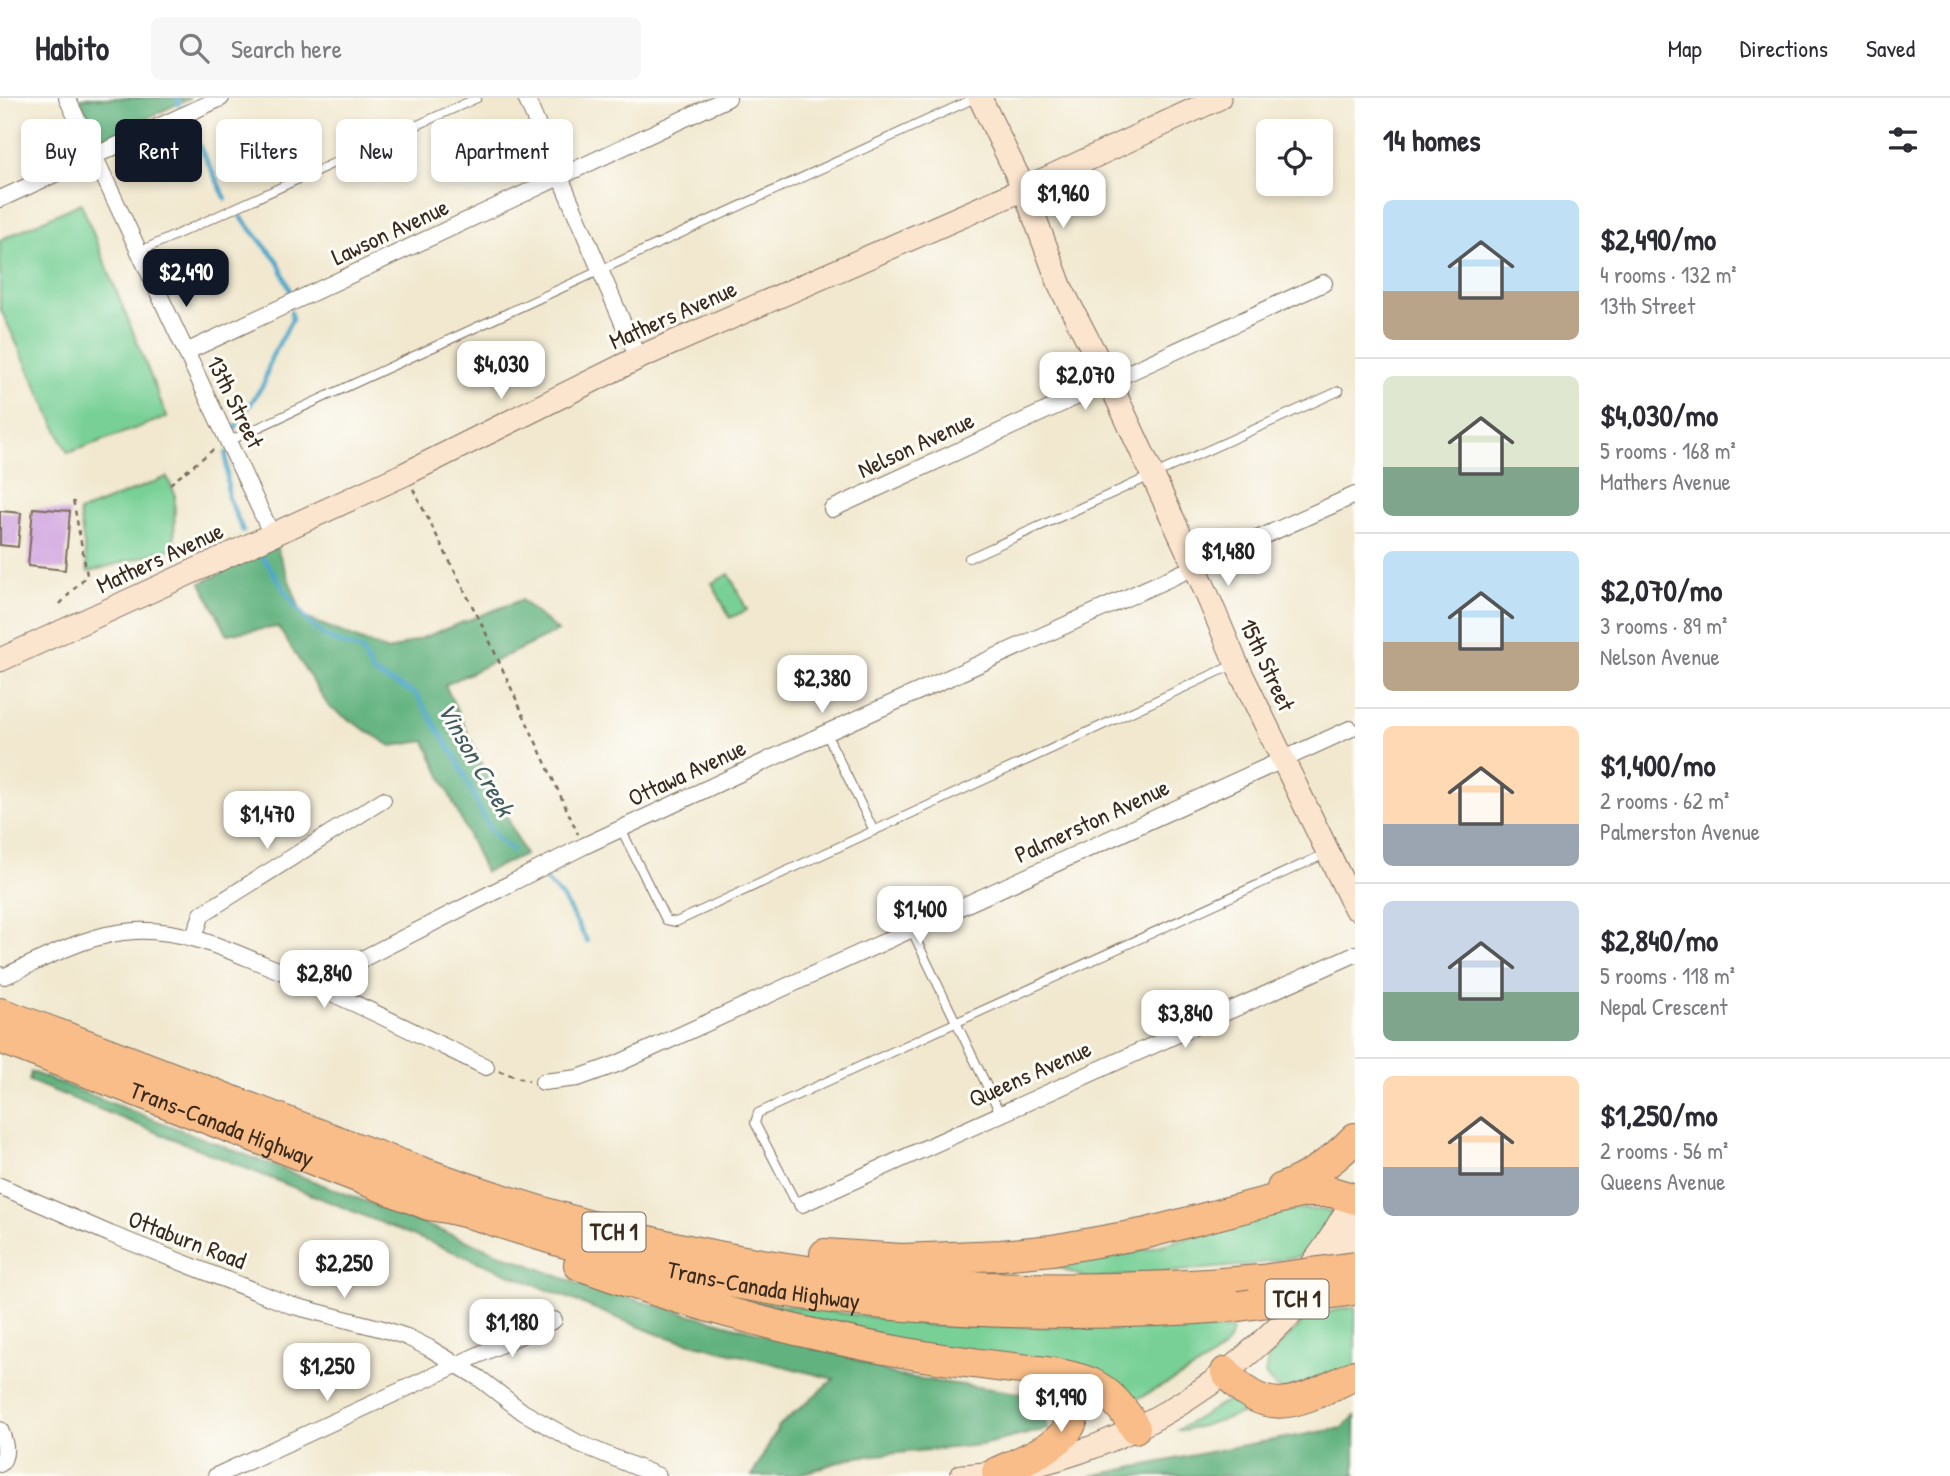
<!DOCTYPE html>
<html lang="en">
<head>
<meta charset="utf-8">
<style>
  :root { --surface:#fff; --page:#f7f7f7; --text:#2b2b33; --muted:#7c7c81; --line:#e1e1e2; --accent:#111827 }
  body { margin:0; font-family:"Patrick Hand",sans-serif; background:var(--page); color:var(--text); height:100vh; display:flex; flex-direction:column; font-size:26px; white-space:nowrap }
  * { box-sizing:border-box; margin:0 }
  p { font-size:23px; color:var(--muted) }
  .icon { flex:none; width:38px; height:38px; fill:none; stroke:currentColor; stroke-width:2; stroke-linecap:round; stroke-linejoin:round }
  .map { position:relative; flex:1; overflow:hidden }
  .drawer { display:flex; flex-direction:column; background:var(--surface); width:595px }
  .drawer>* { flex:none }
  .hud { position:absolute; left:21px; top:21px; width:665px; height:63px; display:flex; gap:14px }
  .fabs { position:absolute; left:1256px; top:21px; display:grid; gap:14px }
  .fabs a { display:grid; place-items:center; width:77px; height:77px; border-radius:10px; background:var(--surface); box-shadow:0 4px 10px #0003; font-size:35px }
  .price { position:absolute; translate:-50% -60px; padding:0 16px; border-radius:14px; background:#fff; color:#222; font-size:23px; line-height:46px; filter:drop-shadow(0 2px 4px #0008) }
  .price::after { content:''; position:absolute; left:50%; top:42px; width:21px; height:16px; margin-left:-10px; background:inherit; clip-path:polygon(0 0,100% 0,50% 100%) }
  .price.current { background:var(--accent); color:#fff }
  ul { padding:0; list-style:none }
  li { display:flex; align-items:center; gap:21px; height:175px; padding:0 28px }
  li+li { border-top:2px solid var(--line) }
  li span { display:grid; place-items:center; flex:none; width:196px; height:140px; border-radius:10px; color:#555 }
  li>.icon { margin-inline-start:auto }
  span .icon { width:84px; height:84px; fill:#fffc; stroke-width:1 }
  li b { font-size:30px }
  h2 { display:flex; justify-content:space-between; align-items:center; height:84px; padding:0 28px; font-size:30px }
  .pill { padding:0 24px; border-radius:10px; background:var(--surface); box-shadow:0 4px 10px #0003; font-size:24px; line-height:63px }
  .pill.current { background:var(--accent); color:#fff }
  header { display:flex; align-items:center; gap:42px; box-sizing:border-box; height:98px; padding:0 35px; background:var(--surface); border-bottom:2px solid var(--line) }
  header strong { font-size:33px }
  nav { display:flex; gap:38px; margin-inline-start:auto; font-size:24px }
  .search { width:490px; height:63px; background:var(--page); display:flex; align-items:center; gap:18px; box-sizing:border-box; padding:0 24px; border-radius:10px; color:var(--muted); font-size:26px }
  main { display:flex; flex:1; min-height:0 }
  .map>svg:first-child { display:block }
  .green { fill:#78d096; stroke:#5a7d5a; stroke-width:2 }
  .forest { fill:#62b27f; stroke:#4e6e4e; stroke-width:2 }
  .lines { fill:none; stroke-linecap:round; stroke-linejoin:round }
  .stream { stroke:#4ba6c9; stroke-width:4.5 }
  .building { fill:#cc9ddd }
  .lane-casing { stroke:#7b6c5c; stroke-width:10 }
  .street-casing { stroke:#7b6c5c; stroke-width:18 }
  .secondary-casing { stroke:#7b6c5c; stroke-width:25 }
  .highway-casing { stroke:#7b6c5c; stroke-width:32 }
  .path { stroke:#7b6c5c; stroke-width:2.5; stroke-dasharray:5 5; stroke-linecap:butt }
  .lane { stroke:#fff; stroke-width:8 }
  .street { stroke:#fff; stroke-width:16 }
  .secondary { stroke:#fce5cf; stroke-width:23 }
  .highway { stroke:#f8bd88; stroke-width:30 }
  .highway-bridge-casing { stroke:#7b6c5c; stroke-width:32; stroke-linecap:butt }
  .highway-bridge { stroke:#f8bd88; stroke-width:30 }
  .labels { text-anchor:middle; stroke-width:6; stroke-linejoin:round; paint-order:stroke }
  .shield { fill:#fdfcf7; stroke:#75695f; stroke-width:2 }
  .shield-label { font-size:23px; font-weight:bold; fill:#3b2a1e }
  .street-label { font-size:24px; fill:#3b2a1e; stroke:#fdfcf7 }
  .water-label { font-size:26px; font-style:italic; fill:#415c62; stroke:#fdfcf7 }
</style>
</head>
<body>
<header>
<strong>Habito</strong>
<div class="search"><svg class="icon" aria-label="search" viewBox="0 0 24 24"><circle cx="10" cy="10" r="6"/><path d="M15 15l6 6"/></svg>Search here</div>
<nav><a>Map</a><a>Directions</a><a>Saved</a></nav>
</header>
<main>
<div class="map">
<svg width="1355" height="1378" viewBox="0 0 1355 1378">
  <rect width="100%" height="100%" fill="#fdfcf7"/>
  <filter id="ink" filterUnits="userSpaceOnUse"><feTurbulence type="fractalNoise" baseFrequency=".0143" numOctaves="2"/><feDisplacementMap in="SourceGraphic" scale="14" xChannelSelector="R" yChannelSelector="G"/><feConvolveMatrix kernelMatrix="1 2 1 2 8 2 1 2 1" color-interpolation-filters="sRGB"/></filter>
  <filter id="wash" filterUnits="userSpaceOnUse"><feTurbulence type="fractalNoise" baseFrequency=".00686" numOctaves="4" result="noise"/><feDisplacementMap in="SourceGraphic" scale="28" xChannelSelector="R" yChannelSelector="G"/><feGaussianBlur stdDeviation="1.57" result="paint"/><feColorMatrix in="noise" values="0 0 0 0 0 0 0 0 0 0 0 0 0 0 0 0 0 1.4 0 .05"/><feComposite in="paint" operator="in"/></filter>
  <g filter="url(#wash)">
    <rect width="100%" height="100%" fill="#f1e8cf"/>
    <g class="green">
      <path d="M81,105l86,214 -99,36 -68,-145v-68z"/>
      <path d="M167,379l8,17 -1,54 -86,24 -9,-60z"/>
      <path d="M729,476l18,36 -17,8 -18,-35z"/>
      <path d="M1305,1111l26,2 2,5 -23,38 -61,11 -160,14 -34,-13 28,-8 50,-5 156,-43z"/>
      <path d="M754,1203l182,25 281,2 15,2c0,1 -3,11 -3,11 -12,21 -78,50 -100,62l-225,-59 -150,-32z"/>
      <path d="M1355,1209v61l-71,22 -9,-3 -10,-12 3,-17 42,-43z"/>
      <path d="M1232,1300l26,11 -74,22 -6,-1z"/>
    </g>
    <g class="forest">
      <path d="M80,0h110l-91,43z"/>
      <path d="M276,448l27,71 85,34 133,-51 37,31 -113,54 80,170 -40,17 -60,-131 -34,5 -62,-39 -51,-80 -51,7 -26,-51z"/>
      <path d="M31,974l553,214 265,71 50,19 141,20 8,33 -67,16 -126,12 -61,19h-42l27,-50 55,-47 -174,-44 -631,-254z"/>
      <path d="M1355,1318v60h-264l148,-30 103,-18z"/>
    </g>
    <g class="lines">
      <g class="stream">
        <path d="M177,0l2,7"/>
        <path d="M189,27l37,74"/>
        <path d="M241,119l37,45 13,31"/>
        <path d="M232,335l32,-50 7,-25 21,-38 -1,-8"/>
        <path d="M226,355l2,43 15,35"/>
        <path d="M258,453c21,27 36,61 64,83 10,8 28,12 40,17l11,22 43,21 40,64 32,68 10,13 14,11"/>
        <path d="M545,781l18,19 24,43"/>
      </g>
    </g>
    <g id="blocks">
      <g class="building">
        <path d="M33,410l37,3 -5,59 -37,-4z"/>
        <path d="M0,413l21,2 -3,34 -18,-2z"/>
      </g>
    </g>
  </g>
  <g filter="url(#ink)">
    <use href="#blocks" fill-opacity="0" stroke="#7b6c5c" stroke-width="2"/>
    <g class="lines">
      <g class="lane-casing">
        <g id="lane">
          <path d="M138,154l339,-154"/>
          <path d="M229,343l746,-343"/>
          <path d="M969,460l370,-167"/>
          <path d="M826,635l48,98"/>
          <path d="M621,731l45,91 10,2 557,-257"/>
          <path d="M911,831l89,184"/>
          <path d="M802,1106l-8,-5 -39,-76 3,-10 567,-259"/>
        </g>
      </g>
      <g class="street-casing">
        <g id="street">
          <path d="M67,0l205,437"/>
          <path d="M526,0l112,260"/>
          <path d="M0,101l221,-101"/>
          <path d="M186,254l542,-254"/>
          <path d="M832,411l492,-226"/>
          <path d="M194,839l8,-23 181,-114"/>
          <path d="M0,877l5,1c41,-18 84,-43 130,-45 47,-2 86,16 128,33 76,30 149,67 223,103"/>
          <path d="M313,886l271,-138 242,-113 529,-238"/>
          <path d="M543,984l35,-4 39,-14 733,-335"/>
          <path d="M0,1088l110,48 180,71 93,24 24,8 22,11 50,30 44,34 55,31 80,33"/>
          <path d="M802,1106l553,-250"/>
          <path d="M0,1332c5,11 9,24 0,34"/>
          <path d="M216,1378l338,-156"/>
        </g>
      </g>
      <g class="secondary-casing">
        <g id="secondary">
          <path d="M980,0l44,91 37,99 48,93 91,197 36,85 119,245"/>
          <path d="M0,562l405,-186 233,-116 386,-169 195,-91"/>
          <path d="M1301,1182l26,-36 28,-47"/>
          <path d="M962,1378c160,-11 309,-111 393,-246"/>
        </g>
      </g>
      <g class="highway-casing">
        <g id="highway">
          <path d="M0,915c212,75 418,170 636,225 205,51 416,60 625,42"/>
          <path id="s1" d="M0,940l429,167c34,4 64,16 97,26 50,16 102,30 154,41 183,40 372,49 559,34"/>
          <path d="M1282,1090c29,-11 52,-28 73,-50"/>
          <path d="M825,1156l77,5 99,-4 51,-5 95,-17 157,-41h28l23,7"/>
          <path d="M579,1167c108,39 220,69 333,89 34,6 67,10 101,14 26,3 54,5 78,15 20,10 33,26 44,45"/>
          <path d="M1226,1274c43,53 78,26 129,3"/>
          <path d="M997,1374c24,-11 88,-33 75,-69 -6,-15 -21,-20 -35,-24"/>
        </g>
      </g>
      <g class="path">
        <path d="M170,386l44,-35"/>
        <path d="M413,391l72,142 93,203"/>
        <path d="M60,506l27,-29 -14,-76"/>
        <path d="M499,973l30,10"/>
      </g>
      <use href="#lane" class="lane"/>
      <use href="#street" class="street"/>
      <use href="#secondary" class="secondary"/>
      <use href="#highway" class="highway"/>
      <g class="highway-bridge-casing">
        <g id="highway-bridge">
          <path d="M1261,1182l94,-13"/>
          <path d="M1239,1208l116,-16"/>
        </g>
      </g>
      <use href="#highway-bridge" class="highway-bridge"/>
    </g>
  </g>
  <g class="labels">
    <g class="shield">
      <rect x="582.5" y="1114.5" width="63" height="39" rx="5"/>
      <rect x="1265.5" y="1181.5" width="63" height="39" rx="5"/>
    </g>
    <g class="shield-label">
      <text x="614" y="1142">TCH 1</text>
      <text x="1297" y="1209">TCH 1</text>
    </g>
    <g class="street-label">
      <text transform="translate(390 134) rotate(-25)" y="8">Lawson Avenue</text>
      <text transform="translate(673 217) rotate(-24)" y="8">Mathers Avenue</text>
      <text transform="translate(235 304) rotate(64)" y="8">13th Street</text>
      <text transform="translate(916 347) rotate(-25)" y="8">Nelson Avenue</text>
      <text transform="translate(160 460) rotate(-25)" y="8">Mathers Avenue</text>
      <text transform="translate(1267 567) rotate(65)" y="8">15th Street</text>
      <text transform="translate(687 675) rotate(-25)" y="8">Ottawa Avenue</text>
      <text transform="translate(1092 723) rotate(-25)" y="8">Palmerston Avenue</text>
      <text transform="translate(1030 976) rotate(-24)" y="8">Queens Avenue</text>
      <text dy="8" stroke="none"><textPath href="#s1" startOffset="238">Trans-Canada Highway</textPath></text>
      <text transform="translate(187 1142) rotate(21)" y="8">Ottaburn Road</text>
      <text dy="8" stroke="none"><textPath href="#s1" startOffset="805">Trans-Canada Highway</textPath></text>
    </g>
    <g class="water-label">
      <text transform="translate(476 661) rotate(60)" y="9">Vinson Creek</text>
    </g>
  </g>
</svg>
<div class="fabs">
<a><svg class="icon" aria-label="locate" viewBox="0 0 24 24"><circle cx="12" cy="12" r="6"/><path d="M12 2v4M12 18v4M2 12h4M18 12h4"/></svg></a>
</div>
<b class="price" style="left:1063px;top:132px">$1,960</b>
<b class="price current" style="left:186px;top:211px">$2,490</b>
<b class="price" style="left:501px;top:303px">$4,030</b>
<b class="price" style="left:1085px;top:314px">$2,070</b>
<b class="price" style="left:1228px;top:490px">$1,480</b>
<b class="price" style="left:822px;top:617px">$2,380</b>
<b class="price" style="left:267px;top:753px">$1,470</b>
<b class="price" style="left:920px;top:848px">$1,400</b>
<b class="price" style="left:324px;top:912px">$2,840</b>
<b class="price" style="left:1185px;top:952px">$3,840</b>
<b class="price" style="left:344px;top:1202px">$2,250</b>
<b class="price" style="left:512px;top:1261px">$1,180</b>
<b class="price" style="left:327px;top:1305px">$1,250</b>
<b class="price" style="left:1061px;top:1336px">$1,990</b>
<div class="hud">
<a class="pill">Buy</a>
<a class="pill current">Rent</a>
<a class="pill">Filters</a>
<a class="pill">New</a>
<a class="pill">Apartment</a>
</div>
</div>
<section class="drawer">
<h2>14 homes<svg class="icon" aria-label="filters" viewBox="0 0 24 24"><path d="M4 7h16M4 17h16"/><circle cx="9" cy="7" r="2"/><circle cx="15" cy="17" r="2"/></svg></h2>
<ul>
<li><span style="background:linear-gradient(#bfe0f5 65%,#b9a48a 0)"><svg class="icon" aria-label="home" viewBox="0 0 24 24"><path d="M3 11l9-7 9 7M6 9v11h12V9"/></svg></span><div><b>$2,490/mo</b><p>4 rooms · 132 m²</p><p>13th Street</p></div></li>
<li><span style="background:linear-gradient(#dfe7d0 65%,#7fa58c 0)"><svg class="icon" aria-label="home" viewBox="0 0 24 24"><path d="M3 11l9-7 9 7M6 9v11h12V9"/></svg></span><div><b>$4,030/mo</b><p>5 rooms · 168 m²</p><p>Mathers Avenue</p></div></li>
<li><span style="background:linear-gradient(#bfe0f5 65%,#b9a48a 0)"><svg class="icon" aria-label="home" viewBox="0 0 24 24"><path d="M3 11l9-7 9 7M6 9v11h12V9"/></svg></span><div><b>$2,070/mo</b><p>3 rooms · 89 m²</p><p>Nelson Avenue</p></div></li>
<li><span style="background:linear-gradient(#ffd9b3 70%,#9aa5b1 0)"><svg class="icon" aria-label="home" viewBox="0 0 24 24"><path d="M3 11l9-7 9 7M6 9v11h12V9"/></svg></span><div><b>$1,400/mo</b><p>2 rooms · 62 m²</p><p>Palmerston Avenue</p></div></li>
<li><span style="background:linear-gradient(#c9d6e8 65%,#7fa58c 0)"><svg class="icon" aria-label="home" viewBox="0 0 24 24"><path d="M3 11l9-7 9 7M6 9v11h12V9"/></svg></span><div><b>$2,840/mo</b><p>5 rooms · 118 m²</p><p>Nepal Crescent</p></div></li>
<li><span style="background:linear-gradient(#ffd9b3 65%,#9aa5b1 0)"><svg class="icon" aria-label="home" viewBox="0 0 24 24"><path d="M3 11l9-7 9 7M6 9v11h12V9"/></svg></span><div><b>$1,250/mo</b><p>2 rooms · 56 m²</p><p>Queens Avenue</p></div></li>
</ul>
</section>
</main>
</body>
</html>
